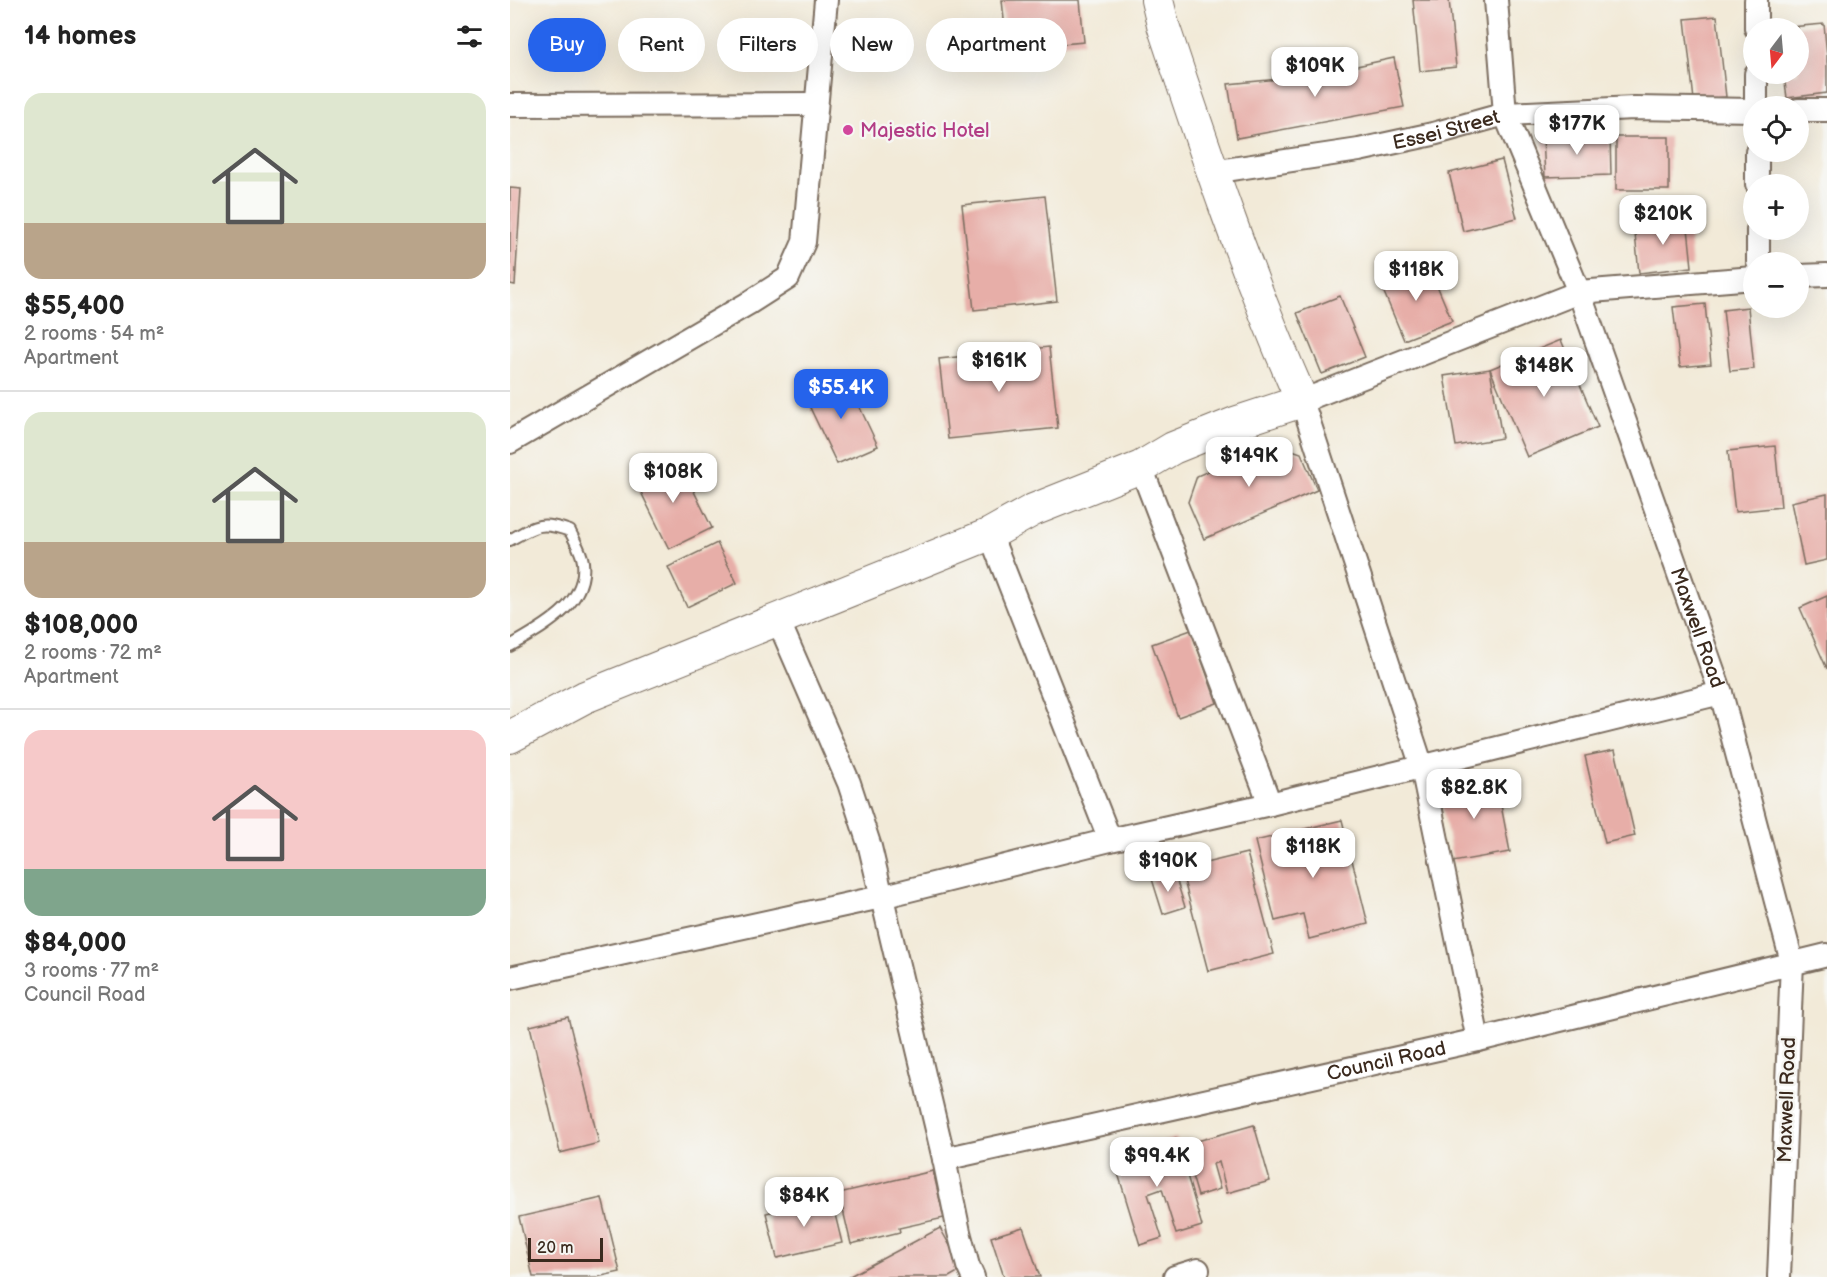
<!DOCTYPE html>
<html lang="en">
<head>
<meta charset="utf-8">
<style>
  :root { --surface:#fff; --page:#f2f2f2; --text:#222; --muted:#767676; --line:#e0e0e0; --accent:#2563eb }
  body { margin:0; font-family:"Balsamiq Sans",sans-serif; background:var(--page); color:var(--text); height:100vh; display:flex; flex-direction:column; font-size:22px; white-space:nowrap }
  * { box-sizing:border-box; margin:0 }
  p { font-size:20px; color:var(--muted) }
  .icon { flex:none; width:33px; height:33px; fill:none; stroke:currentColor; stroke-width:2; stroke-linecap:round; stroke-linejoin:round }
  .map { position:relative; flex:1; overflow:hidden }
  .sheet { display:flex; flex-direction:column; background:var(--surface); width:510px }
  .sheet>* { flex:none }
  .guide { position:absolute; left:18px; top:18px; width:570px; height:54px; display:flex; gap:12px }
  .needle { width:39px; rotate:196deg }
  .controls { position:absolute; left:1233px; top:18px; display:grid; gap:12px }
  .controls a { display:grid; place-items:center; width:66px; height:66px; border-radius:50%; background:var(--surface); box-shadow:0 6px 24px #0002; font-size:30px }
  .scale { position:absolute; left:18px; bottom:15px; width:75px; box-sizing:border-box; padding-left:6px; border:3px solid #3b2a1e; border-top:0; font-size:16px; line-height:21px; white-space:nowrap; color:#3b2a1e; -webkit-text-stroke:4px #f6f6f2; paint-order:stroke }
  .price { position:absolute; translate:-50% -51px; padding:0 14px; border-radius:12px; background:#fff; color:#222; font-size:20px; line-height:39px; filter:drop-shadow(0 2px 3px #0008) }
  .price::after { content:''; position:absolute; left:50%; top:36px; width:18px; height:14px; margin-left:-9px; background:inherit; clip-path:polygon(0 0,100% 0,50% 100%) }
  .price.on { background:var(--accent); color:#fff }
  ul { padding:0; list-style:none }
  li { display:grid; align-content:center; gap:12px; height:318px; padding:0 24px }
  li+li { border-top:2px solid var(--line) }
  li span { display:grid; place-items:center; height:186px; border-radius:18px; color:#555 }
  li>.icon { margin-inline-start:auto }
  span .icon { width:108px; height:108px; fill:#fffc; stroke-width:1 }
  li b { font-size:26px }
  h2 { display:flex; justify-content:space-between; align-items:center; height:72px; padding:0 24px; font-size:26px }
  .tag { padding:0 21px; border-radius:27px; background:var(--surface); box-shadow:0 6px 24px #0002; font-size:21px; line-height:54px }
  .tag.on { background:var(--accent); color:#fff }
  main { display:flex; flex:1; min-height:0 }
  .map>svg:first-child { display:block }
  .building { fill:#e7aea8 }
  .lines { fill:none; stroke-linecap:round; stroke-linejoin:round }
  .lane-casing { stroke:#7b6d5f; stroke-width:14 }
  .street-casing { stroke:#7b6d5f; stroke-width:26 }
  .secondary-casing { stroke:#7b6d5f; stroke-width:34 }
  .lane { stroke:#fff; stroke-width:10 }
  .street { stroke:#fff; stroke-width:22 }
  .secondary { stroke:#fff; stroke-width:32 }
  .hotel-dot { fill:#d1479c; stroke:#f6f6f2; stroke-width:2 }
  .labels { text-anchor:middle; stroke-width:5; stroke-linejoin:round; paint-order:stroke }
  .street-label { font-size:20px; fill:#3b2a1e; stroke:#f6f6f2 }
  .hotel-label { font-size:20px; fill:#b23c85; stroke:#f6f6f2; text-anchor:start }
</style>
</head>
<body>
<main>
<section class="sheet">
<h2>14 homes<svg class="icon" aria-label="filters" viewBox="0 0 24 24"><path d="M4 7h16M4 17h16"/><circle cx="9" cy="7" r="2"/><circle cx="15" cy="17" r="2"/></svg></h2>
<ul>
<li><span style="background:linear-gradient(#dfe7d0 70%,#b9a48a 0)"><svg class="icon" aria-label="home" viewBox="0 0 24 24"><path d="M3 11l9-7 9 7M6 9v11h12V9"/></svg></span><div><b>$55,400</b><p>2 rooms · 54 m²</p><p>Apartment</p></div></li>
<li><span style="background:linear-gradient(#dfe7d0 70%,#b9a48a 0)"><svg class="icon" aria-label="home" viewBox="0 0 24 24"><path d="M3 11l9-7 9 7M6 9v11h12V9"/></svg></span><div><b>$108,000</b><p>2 rooms · 72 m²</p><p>Apartment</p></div></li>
<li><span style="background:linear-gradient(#f6c9c9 75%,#7fa58c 0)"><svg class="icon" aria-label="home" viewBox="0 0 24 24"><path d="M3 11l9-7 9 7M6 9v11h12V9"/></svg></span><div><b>$84,000</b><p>3 rooms · 77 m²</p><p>Council Road</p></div></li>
</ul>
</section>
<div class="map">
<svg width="1317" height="1277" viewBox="0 0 1317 1277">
  <rect width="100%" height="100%" fill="#f6f6f2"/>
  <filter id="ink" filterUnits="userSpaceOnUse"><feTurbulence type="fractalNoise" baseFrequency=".0167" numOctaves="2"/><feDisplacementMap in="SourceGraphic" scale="12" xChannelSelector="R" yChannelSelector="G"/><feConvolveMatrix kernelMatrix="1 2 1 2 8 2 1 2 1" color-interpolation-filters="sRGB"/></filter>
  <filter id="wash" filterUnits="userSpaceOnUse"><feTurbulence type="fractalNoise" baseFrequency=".008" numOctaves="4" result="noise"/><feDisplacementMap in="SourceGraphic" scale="24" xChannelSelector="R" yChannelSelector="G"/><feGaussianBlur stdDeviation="1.35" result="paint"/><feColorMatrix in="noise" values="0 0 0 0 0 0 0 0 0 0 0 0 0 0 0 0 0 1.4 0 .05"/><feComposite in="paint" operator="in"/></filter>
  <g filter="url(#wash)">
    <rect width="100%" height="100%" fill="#f2ead8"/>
    <g id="blocks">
      <g class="building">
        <path d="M492,0h78l4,42 -77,7z"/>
        <path d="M903,0h36l7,67 -36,4z"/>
        <path d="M1207,16l9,81 -32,3 -9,-81z"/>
        <path d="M1314,24l3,32v37l-40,5 -3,-24h14v-46h-8v-1z"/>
        <path d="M884,58l10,49 -167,31 -9,-54 83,-8z"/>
        <path d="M1100,135l1,40 -66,2 -2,-40z"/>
        <rect x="1106" y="137" width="53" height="53"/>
        <path d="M992,160l15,58 -54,13 -14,-58z"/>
        <path d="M0,188l11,1 -6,96 -5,-1z"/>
        <path d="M535,196l12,105 -83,9 -12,-105z"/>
        <path d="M1177,218l5,49 -53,6 -5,-49z"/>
        <path d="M918,264l24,57 -48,19 -24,-57z"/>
        <path d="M830,296l25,61 -43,17 -25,-61z"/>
        <path d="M1195,304l6,60 -31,3 -7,-60z"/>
        <path d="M1238,307l6,62 -24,2 -7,-61z"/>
        <path d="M1051,340l37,87 -71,30 -37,-88z"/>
        <path d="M539,347l9,81 -110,11 -9,-80z"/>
        <path d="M980,369l12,69 -46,8 -12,-70z"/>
        <path d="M335,376l33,70 -41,18 -33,-69z"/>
        <path d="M762,443l29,10 16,37 -113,49 -16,-37 9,-26z"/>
        <path d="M1265,446l6,61 -46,5 -7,-61z"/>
        <path d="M168,459l34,69 -43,21 -34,-69z"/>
        <path d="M1317,494v66l-23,5 -13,-63z"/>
        <path d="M207,543l20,40 -50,24 -19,-40z"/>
        <path d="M1317,596v73l-27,-61z"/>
        <path d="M681,630l26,73 -39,14 -26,-73z"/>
        <path d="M1105,750l20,86 -30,7 -20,-87z"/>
        <path d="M986,779l14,73 -57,10 -14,-73z"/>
        <path d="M832,820l26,104 -59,15 -6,-25 -28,7 -20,-80z"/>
        <path d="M737,853l27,101 -66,17 -27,-102z"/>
        <path d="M664,872l11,35 -22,7 -11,-35z"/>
        <path d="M58,1017l31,126 -39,10 -30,-127z"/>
        <path d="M744,1125l16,56 -43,12 -8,-31 -6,2 7,25 -22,7 -15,-51z"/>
        <path d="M666,1138l26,88 -26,8 -14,-45 -14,5 14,44 -22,7 -27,-88z"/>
        <path d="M423,1171l11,47 -45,10 1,4 -49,12 -12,-51z"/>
        <path d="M92,1198l18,74 -23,5h-64l-14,-60z"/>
        <path d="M321,1198l11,45 -65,15 -11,-45z"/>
        <path d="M513,1227l17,50h-36l-13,-40z"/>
        <path d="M430,1228l23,41 -14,8h-101z"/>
      </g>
    </g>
  </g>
  <g filter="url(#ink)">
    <use href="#blocks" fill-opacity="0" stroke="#7b6d5f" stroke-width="1.5"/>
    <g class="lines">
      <g class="lane-casing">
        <path id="lane" d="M0,540c26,-15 31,-19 60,-9 4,9 12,21 13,31 5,43 -42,66 -73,84"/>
      </g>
      <g class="street-casing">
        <g id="street">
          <path id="s1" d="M986,0l9,114 74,178 142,401 71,269 -13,315"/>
          <path d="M1246,0v28"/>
          <path d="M1246,74v32"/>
          <path d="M0,105l306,-1"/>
          <path d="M1288,110h29"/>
          <path d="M1247,152v32"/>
          <path id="s2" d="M702,172l147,-22 74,-16 72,-20 129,-6 120,2"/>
          <path d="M1248,230v32"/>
          <path d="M1288,276l29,-1"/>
          <path d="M0,442l239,-139 39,-25 16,-36 22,-242"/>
          <path d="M631,467l129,337"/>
          <path d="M480,534l120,306"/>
          <path d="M268,620l71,163 21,64 74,312 15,73 9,34 5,11"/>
          <path d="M0,978l371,-81 229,-57 160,-36 451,-111"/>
          <path d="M968,1040l-56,-273 -120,-366 277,-109 175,-14"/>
          <path id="s3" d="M434,1159l534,-119 349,-85"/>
          <path d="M665,1277l23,-7"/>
        </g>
      </g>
      <g class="secondary-casing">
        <path id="secondary" d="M0,737l75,-40 405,-163 43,-24 108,-43 32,-19 62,-25 67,-22c-54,-122 -97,-249 -139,-376l-6,-25"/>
      </g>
      <use href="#lane" class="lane"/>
      <use href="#street" class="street"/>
      <use href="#secondary" class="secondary"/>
    </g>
  </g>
  <circle class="hotel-dot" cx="338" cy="130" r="6"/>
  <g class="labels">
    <g class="street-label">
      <text dy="7" stroke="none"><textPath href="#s2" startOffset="238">Essei Street</textPath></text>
      <text dy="7" stroke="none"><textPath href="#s1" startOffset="663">Maxwell Road</textPath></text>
      <text dy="7" stroke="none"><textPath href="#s3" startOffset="453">Council Road</textPath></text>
      <text transform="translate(1276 1100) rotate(-88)" y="7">Maxwell Road</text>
    </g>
    <g class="hotel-label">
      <text x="350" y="137">Majestic Hotel</text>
    </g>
  </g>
</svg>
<div class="controls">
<a><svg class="needle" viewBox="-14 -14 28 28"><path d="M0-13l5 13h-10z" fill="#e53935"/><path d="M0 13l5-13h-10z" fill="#767676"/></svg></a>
<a><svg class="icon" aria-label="locate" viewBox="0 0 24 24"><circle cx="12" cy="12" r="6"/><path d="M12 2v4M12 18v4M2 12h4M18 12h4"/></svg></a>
<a>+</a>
<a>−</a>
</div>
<div class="scale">20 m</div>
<b class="price" style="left:805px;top:98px">$109K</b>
<b class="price" style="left:1067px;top:156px">$177K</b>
<b class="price" style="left:1153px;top:246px">$210K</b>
<b class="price" style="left:906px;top:302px">$118K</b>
<b class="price" style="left:489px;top:393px">$161K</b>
<b class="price" style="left:1034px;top:398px">$148K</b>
<b class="price on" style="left:331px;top:420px">$55.4K</b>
<b class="price" style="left:739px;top:488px">$149K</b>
<b class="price" style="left:163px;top:504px">$108K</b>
<b class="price" style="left:964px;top:820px">$82.8K</b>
<b class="price" style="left:803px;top:879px">$118K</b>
<b class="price" style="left:658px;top:893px">$190K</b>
<b class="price" style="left:647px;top:1188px">$99.4K</b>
<b class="price" style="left:294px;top:1228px">$84K</b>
<div class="guide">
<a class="tag on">Buy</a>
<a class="tag">Rent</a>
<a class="tag">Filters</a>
<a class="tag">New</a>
<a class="tag">Apartment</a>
</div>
</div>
</main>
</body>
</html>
